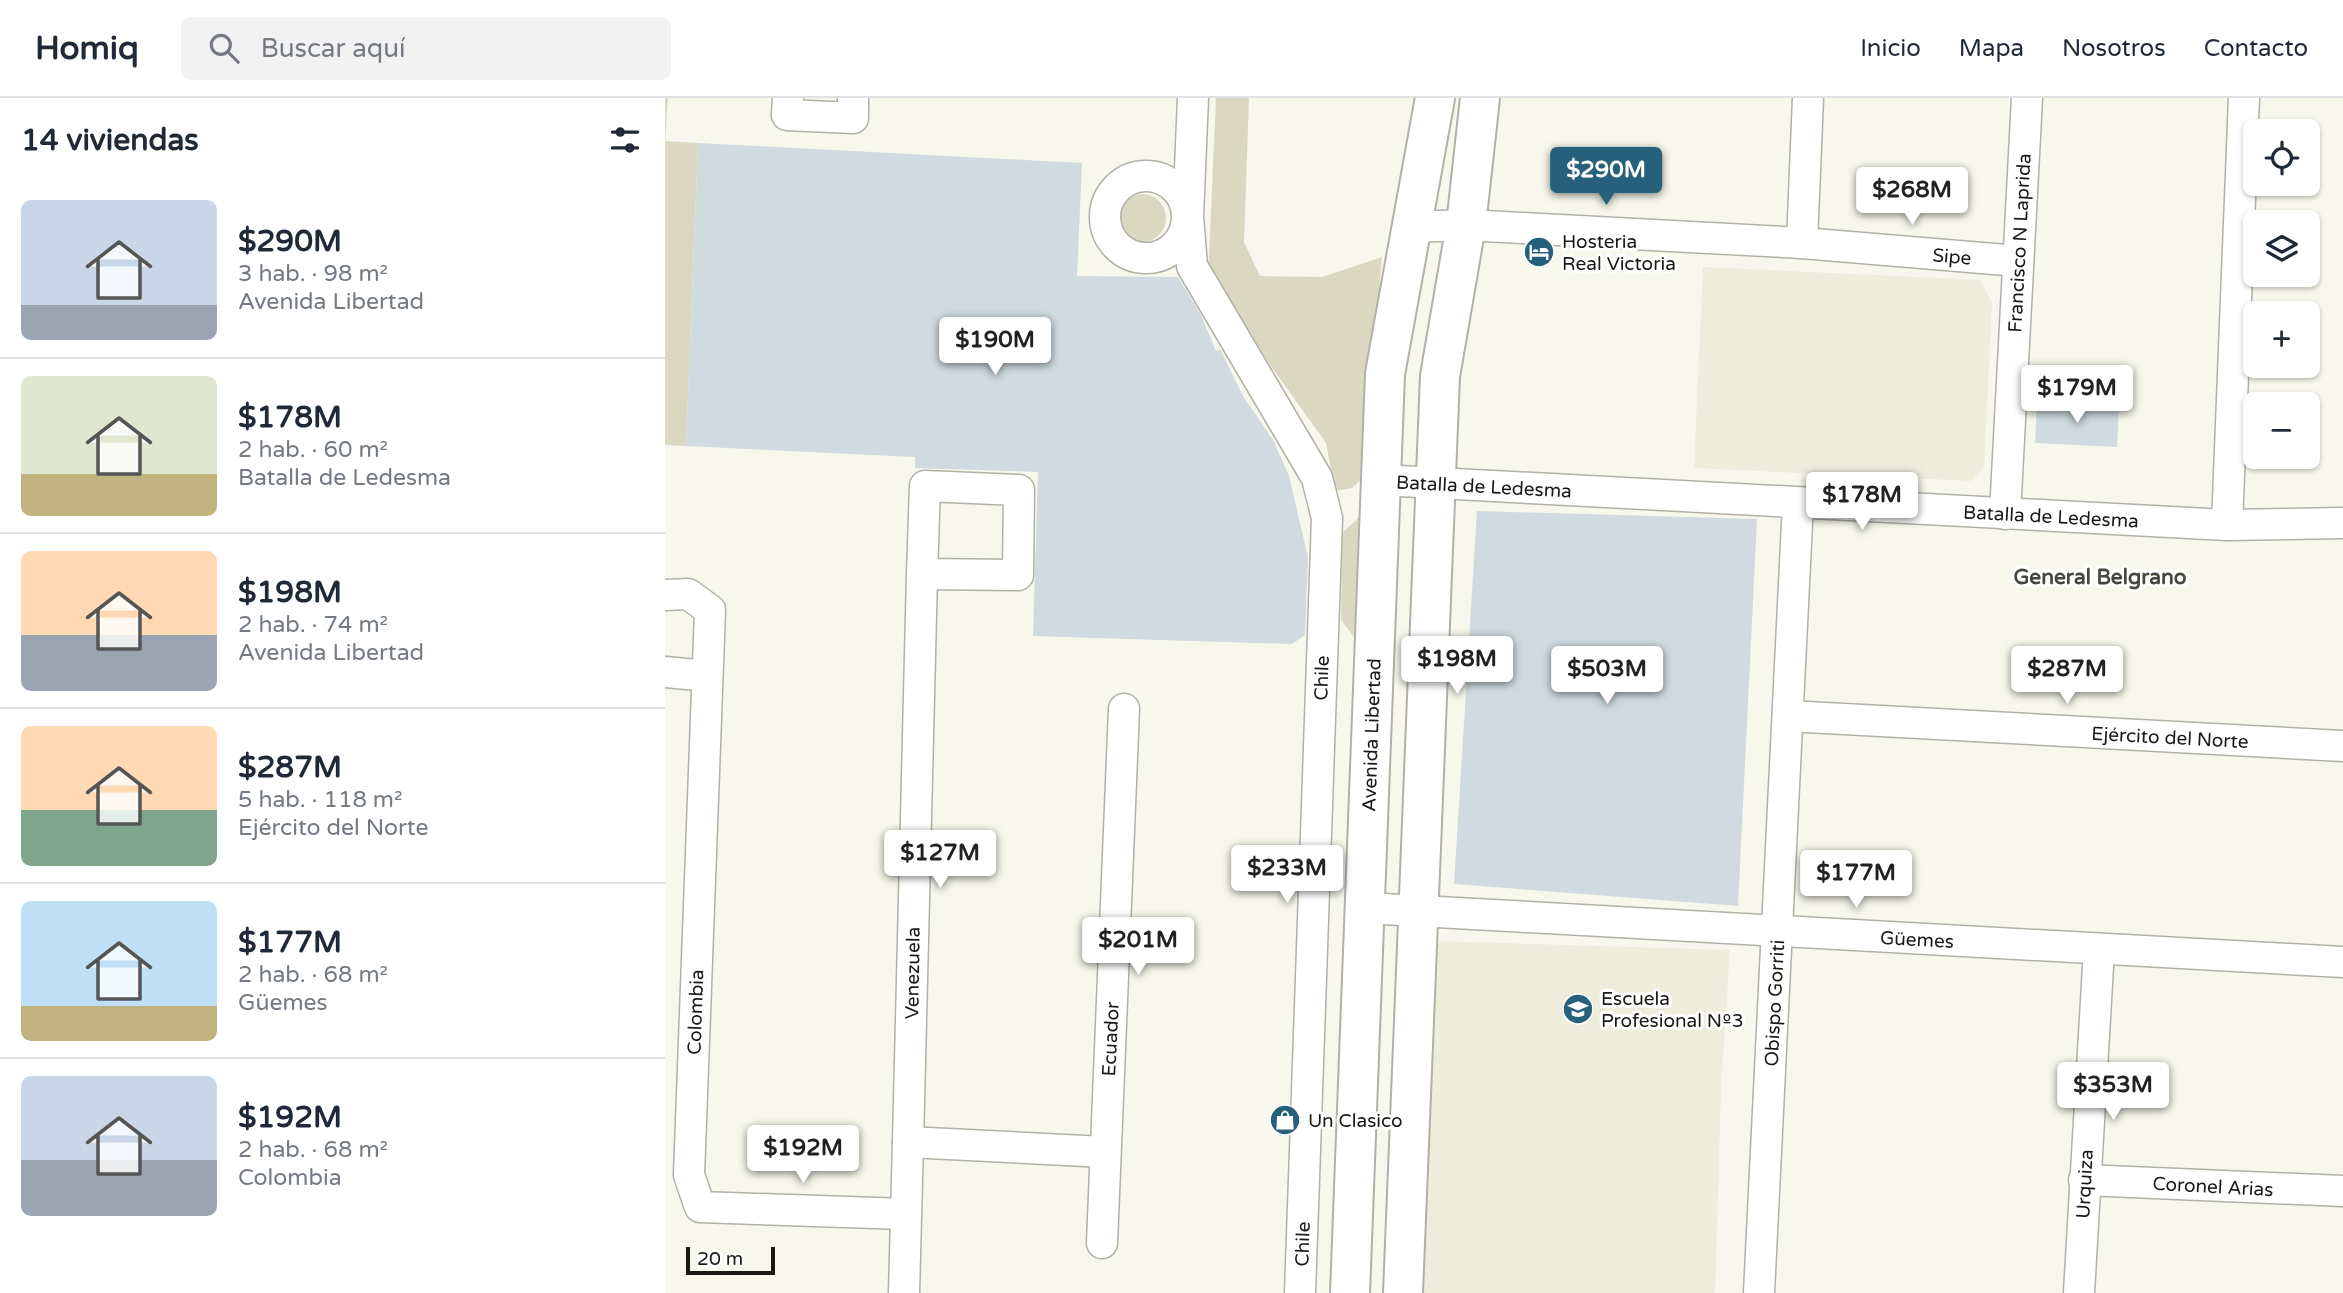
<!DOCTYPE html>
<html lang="es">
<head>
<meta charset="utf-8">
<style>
  :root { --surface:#fff; --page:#f2f2f3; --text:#1f2937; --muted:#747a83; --line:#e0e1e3; --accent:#27607a }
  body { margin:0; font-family:"Varela Round",sans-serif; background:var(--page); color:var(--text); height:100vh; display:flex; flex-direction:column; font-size:26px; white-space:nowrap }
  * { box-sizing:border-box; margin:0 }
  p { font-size:23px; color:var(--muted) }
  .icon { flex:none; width:38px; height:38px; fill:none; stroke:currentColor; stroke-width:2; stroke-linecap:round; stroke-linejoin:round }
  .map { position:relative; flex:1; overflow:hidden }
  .panel { display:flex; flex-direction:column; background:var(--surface); width:665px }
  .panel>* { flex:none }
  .controls { position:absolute; left:1578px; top:21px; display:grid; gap:14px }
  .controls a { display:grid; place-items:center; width:77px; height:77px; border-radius:10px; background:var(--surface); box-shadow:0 2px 5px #0004; font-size:35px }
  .scale { position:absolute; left:21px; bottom:18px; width:89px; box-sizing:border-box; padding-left:7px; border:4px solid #1a1916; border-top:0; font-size:19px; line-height:24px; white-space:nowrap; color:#1a1916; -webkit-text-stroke:5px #fff; paint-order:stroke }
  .price { position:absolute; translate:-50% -60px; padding:0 16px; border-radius:7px; background:#fff; color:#222; font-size:23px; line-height:46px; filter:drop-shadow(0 2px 4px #0008) }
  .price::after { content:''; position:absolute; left:50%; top:42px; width:21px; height:16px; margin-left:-10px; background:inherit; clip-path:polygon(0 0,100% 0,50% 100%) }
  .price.current { background:var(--accent); color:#fff }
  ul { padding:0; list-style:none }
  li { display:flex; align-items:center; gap:21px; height:175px; padding:0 21px }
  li+li { border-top:2px solid var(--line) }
  li span { display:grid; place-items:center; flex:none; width:196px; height:140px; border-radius:10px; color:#555 }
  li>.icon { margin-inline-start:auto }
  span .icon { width:84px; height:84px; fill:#fffc; stroke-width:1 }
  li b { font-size:30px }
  h2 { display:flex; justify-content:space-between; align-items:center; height:84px; padding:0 21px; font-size:30px }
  header { display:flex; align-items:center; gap:42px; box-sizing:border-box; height:98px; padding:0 35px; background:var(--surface); border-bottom:2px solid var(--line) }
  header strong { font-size:33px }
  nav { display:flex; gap:38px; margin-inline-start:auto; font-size:24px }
  .search { width:490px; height:63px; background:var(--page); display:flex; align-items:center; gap:18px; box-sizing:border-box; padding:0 24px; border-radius:10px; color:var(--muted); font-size:26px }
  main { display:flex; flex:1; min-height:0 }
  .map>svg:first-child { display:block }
  .built { fill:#eeecdb }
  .green { fill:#dbd8c2 }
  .building { fill:#d0dadf }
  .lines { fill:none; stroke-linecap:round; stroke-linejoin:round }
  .street-casing { stroke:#b1b1a7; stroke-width:33 }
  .secondary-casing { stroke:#b1b1a7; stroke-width:42 }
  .street { stroke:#fff; stroke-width:30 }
  .secondary { stroke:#fff; stroke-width:38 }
  .labels { text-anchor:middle; stroke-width:6; stroke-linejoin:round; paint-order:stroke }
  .poi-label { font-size:19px; fill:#1a1916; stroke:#fff; text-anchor:start }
  .street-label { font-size:19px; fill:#1a1916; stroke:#fff }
  .neighbourhood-label { font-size:21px; font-weight:bold; fill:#48473f; stroke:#fff }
</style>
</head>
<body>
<header>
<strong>Homiq</strong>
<div class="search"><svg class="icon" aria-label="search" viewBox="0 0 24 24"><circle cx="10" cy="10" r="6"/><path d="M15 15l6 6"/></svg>Buscar aquí</div>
<nav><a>Inicio</a><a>Mapa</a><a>Nosotros</a><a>Contacto</a></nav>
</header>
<main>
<section class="panel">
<h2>14 viviendas<svg class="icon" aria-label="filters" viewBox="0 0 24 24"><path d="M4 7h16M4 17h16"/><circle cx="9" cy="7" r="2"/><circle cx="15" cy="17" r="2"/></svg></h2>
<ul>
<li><span style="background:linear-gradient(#c9d6e8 75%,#9aa5b1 0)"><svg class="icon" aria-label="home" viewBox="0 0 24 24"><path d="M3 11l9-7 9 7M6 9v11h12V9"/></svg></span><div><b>$290M</b><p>3 hab. · 98 m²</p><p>Avenida Libertad</p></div></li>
<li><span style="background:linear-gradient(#dfe7d0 70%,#c2b280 0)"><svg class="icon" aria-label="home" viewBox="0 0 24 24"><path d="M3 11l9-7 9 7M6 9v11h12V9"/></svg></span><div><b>$178M</b><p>2 hab. · 60 m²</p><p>Batalla de Ledesma</p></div></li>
<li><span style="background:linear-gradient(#ffd9b3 60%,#9aa5b1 0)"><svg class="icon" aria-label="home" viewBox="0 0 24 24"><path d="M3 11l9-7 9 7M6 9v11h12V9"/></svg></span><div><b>$198M</b><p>2 hab. · 74 m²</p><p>Avenida Libertad</p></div></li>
<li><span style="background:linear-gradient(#ffd9b3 60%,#7fa58c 0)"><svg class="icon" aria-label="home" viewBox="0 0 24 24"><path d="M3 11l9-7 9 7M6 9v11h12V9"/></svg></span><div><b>$287M</b><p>5 hab. · 118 m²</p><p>Ejército del Norte</p></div></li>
<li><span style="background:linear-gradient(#bfe0f5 75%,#c2b280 0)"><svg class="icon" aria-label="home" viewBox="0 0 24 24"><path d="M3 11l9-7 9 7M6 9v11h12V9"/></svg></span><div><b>$177M</b><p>2 hab. · 68 m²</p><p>Güemes</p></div></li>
<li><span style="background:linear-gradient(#c9d6e8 60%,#9aa5b1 0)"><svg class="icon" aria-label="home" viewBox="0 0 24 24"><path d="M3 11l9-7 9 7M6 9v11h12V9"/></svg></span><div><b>$192M</b><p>2 hab. · 68 m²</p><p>Colombia</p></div></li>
</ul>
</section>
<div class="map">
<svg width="1678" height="1195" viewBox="0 0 1678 1195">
  <rect width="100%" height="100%" fill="#f8f7ed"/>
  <g class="built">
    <path d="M1038,169l277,13 12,22 -8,166 -13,13 -277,-13z"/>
    <path d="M766,843l299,9 -9,137 -6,206h-297z"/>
  </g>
  <g class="green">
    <path d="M0,0h3l-3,43 33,2 -12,303 -21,-1z"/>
    <path d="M551,0h33l-5,144 16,34 62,1 60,-20 -9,101 -2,113 -19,17 -17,3 -9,-48 -118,-165z"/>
    <circle cx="477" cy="120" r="24"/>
    <path d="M698,416l-2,132 -20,-26 1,-87z"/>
  </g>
  <g class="building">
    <path d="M33,45l384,20 -5,113 101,1 23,38 15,36 4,-2 23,47 30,44 16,36 19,81 -3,78 -13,9 -259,-8 5,-164 -123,-4v-11l-229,-11z"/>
    <path d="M1372,306l82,2 -2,41 -82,-4z"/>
    <path d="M812,413l280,8 -19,387 -284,-22z"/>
  </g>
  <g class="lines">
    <g class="street-casing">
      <g id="street">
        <path d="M123,0l-1,17 66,3v-20"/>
        <path d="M528,0l-5,118 4,50 125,212 10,40 -27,775"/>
        <circle cx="481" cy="119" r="41"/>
        <path d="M745,129l56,-2 336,18 216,18"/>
        <path d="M1137,145l6,-145"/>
        <path d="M716,382l846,45 116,-2"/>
        <path d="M1340,416l22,-416"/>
        <path d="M1562,427l17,-427"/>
        <path d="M0,497l23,-1 22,16 -21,565 11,32 205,7"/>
        <path d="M0,574l42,4"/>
        <path d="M1123,618l555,30"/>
        <path d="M700,810l978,54"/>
        <path d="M243,1044l197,10"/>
        <path d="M1419,1082l259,11"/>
        <path d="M437,1145l22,-534"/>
        <path d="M239,1195l4,-151 14,-568 3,-88 94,4 -1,85 -96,-1"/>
        <path d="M1094,1195l39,-790"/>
        <path d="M1414,1195l20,-344"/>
      </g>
    </g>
    <g class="secondary-casing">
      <g id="secondary">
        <path d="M685,1195l35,-919 50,-276"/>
        <path d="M738,1195l37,-917 26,-151 14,-127"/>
      </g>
    </g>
    <use href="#street" class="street"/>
    <use href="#secondary" class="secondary"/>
  </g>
  <defs>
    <g id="hotel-disc" transform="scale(1.575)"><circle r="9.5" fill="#27607a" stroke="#fff"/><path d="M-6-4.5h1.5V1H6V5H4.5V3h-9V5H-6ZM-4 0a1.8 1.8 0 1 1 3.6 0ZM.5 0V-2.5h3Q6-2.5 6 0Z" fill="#fff"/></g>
    <g id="school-disc" transform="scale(1.575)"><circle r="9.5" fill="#27607a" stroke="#fff"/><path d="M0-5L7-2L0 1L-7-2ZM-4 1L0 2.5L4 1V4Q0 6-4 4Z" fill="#fff"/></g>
    <g id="shop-disc" transform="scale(1.575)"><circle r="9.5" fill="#27607a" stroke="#fff"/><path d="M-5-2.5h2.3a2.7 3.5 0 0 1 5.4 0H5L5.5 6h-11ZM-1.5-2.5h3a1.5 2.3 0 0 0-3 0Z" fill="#fff"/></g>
  </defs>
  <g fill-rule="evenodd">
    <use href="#hotel-disc" x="874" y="154"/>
    <use href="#school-disc" x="913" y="911"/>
    <use href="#shop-disc" x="620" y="1022"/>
  </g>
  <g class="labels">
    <g class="poi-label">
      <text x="897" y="150">Hosteria<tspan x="897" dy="22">Real Victoria</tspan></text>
      <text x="936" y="907">Escuela<tspan x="936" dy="22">Profesional Nº3</tspan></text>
      <text x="643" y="1029">Un Clasico</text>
    </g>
    <g class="street-label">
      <text transform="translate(1354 145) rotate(-87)" y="7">Francisco N Laprida</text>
      <text transform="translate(1287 158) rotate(5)" y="7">Sipe</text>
      <text transform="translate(819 388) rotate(3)" y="7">Batalla de Ledesma</text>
      <text transform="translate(1386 418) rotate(3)" y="7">Batalla de Ledesma</text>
      <text transform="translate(656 580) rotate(-88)" y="7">Chile</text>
      <text transform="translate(706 637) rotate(-88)" y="7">Avenida Libertad</text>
      <text transform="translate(1505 639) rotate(3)" y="7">Ejército del Norte</text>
      <text transform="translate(1252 841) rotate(3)" y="7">Güemes</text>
      <text transform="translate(247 875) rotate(-89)" y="7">Venezuela</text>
      <text transform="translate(1109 905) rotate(-87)" y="7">Obispo Gorriti</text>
      <text transform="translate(30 914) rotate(-88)" y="7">Colombia</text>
      <text transform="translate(445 941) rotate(-87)" y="7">Ecuador</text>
      <text transform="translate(1419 1086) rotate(-87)" y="7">Urquiza</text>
      <text transform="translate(1548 1088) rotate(3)" y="7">Coronel Arias</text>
      <text transform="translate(637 1146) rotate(-88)" y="7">Chile</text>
    </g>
    <g class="neighbourhood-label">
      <text x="1435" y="486">General Belgrano</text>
    </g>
  </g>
</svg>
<div class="controls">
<a><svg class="icon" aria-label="locate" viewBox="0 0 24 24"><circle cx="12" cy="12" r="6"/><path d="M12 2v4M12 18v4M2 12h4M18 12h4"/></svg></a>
<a><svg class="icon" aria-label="layers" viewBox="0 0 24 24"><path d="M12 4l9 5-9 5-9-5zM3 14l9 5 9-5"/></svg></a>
<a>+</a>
<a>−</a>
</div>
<div class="scale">20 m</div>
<b class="price current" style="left:941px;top:109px">$290M</b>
<b class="price" style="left:1247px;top:129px">$268M</b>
<b class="price" style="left:330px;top:279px">$190M</b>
<b class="price" style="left:1412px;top:327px">$179M</b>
<b class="price" style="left:1197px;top:434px">$178M</b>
<b class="price" style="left:792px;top:598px">$198M</b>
<b class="price" style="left:942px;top:608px">$503M</b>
<b class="price" style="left:1402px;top:608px">$287M</b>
<b class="price" style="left:275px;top:792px">$127M</b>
<b class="price" style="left:622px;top:807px">$233M</b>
<b class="price" style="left:1191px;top:812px">$177M</b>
<b class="price" style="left:473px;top:879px">$201M</b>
<b class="price" style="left:1448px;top:1024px">$353M</b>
<b class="price" style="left:138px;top:1087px">$192M</b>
</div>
</main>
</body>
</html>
